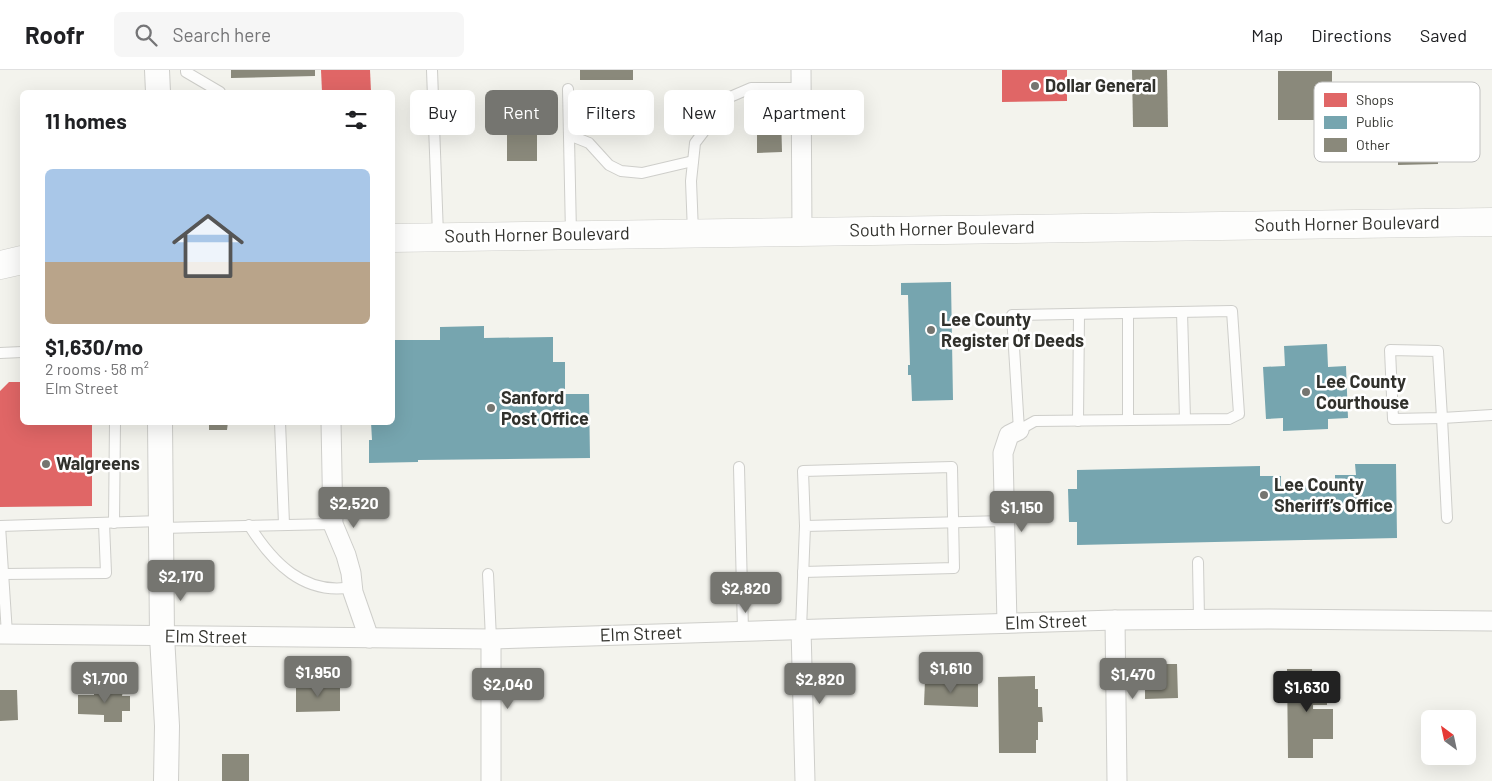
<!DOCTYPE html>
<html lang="en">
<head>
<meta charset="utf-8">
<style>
  :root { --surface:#fff; --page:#f6f6f6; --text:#202124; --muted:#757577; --line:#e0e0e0; --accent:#757570 }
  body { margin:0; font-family:Barlow,sans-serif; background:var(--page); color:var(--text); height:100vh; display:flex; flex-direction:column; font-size:19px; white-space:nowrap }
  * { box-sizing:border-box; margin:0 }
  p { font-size:16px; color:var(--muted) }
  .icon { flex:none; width:28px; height:28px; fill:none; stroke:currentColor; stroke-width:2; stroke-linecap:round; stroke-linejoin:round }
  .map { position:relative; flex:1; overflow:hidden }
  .sheet { position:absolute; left:20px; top:20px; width:375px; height:335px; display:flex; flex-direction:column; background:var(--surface); border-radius:8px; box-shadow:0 5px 20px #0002 }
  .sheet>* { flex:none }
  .top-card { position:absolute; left:410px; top:20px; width:475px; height:45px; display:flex; gap:10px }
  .needle { width:32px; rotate:327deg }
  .tools { position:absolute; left:1421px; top:640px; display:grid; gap:10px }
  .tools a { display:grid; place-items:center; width:55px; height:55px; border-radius:8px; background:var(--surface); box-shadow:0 5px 20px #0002; font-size:25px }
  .price { position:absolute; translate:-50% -42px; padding:0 11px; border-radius:5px; background:var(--accent); color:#fff; font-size:16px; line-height:32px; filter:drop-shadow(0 1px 2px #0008) }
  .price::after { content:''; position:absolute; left:50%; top:30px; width:15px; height:11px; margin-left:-8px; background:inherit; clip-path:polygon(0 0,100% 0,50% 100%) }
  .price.active { background:#222; color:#fff }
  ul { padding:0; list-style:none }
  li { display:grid; align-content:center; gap:10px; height:265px; padding:0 25px }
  li span { display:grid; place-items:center; height:155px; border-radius:8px; color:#555 }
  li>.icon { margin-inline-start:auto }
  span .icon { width:90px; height:90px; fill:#fffc; stroke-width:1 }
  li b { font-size:21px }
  h2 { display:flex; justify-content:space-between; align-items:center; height:60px; padding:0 25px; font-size:21px }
  .chip { padding:0 18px; border-radius:8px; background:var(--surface); box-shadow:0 5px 20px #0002; font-size:18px; line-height:45px }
  .chip.active { background:var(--accent); color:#fff }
  header { display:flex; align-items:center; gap:30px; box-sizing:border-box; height:70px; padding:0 25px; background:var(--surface); border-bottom:1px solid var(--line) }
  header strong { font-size:24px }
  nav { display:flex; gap:28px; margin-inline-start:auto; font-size:18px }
  .search { width:350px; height:45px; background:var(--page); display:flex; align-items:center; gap:12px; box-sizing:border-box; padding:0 18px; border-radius:8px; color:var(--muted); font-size:19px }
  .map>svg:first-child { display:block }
  .shops { fill:#e06666 }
  .public { fill:#76a5af }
  .building { fill:#8a897b }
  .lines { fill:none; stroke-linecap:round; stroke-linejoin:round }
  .service-casing { stroke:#cececa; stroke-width:12 }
  .minor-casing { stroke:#cececa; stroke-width:21 }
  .tertiary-casing { stroke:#cececa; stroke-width:26 }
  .primary-casing { stroke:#cececa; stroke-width:29 }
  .service { stroke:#fdfdfc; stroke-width:10 }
  .minor { stroke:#fdfdfc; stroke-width:19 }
  .tertiary { stroke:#fdfdfc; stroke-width:24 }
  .primary { stroke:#fdfdfc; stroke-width:28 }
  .poi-dot { fill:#757570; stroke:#fff; stroke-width:2 }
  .labels { text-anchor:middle; stroke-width:5; stroke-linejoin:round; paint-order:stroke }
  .poi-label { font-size:18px; font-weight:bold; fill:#31312c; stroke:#fff; text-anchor:start }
  .street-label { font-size:18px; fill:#31312c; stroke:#fff }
  .key { fill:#fff; stroke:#c1c1c0; stroke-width:1 }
  .key-label { font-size:14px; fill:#31312c }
</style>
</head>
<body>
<header>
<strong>Roofr</strong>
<div class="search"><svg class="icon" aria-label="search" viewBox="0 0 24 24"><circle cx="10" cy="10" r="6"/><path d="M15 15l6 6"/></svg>Search here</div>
<nav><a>Map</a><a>Directions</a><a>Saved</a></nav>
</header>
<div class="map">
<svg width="1492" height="711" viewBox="0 0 1492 711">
  <rect width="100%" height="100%" fill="#f3f3ed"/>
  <g class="shops">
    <path d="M321,0h49l1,22h-49z"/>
    <path d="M1002,0h65v31l-65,1z"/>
    <path d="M9,312h13v40h70v84l-92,1v-116z"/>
  </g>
  <g class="public">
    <path d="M951,212l2,118 -41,1 -1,-26h-3v-10h2l-2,-70h-7v-12z"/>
    <path d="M484,256v12l69,-1v25h12v32h24l1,64 -172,2v2l-49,1v-23h3l-1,-18h21v-82h48v-13z"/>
    <path d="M1327,274l1,23 18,-1 2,52 -20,1v10l-45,2v-13l-17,1 -3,-52 22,-1 -1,-20z"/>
    <path d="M1355,394h41l1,74 -320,7v-23h-8l-1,-33h9v-19l183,-4v10h21v10l54,-1v-10h21z"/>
  </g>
  <g class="building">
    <path d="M231,0h84v6l-84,2z"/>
    <rect x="580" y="0" width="53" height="10"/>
    <path d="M1132,0h35l1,57h-35z"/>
    <rect x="1278" y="1" width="54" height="49"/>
    <path d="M537,38v53h-30v-52z"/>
    <path d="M781,43l1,39 -25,1v-39z"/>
    <path d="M1438,72v22l-40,1v-22z"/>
    <path d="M209,352h19l-1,8h-18z"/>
    <path d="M1156,594h21l1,34 -33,1v-22l11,-1z"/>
    <path d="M1287,599h25l1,12 14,-1v25h-14v4h20v30h-20v19h-25z"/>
    <path d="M1035,606v13h3v18h4l1,15h-5v18h-2v13h-37l-1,-76z"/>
    <path d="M925,610l53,2v25l-54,-2z"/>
    <path d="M102,614h11v7h10l-1,5h8v15h-8v11h-18v-7l-26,-1v-19h16v-3h8z"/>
    <path d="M340,615v26l-44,1v-26z"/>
    <path d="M0,620h17l1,30 -18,1z"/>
    <rect x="222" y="684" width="27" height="27"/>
  </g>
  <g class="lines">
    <g class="service-casing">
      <g id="service">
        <path d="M186,0v2l34,20"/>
        <path d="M432,0l6,165"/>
        <path d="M568,19l3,145"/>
        <path d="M569,65l20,8 20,22 12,6 21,2 51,-12"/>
        <path d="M693,162l-2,-51 4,-38 35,-46 21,-9h50"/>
        <path d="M1232,241l7,103 -10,5 -194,2 -16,9 -7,-115z"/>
        <path d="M1182,242l3,107"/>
        <path d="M1128,243v107"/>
        <path d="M1390,280l48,1 4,67 -49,1z"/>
        <path d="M0,283l22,-1"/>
        <path d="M1078,351l1,-107"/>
        <path d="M280,352l4,102"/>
        <path d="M739,397l4,164"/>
        <path d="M1447,448l-5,-100 50,-3"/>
        <path d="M114,453l1,-101"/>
        <path d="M249,455c23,37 55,71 103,62"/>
        <path d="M0,456l161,-5"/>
        <path d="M0,456l7,108"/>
        <path d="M161,458l172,-4"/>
        <path d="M1198,492l1,57"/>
        <path d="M803,502l151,-4 -2,-101 -149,4 2,55"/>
        <path d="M3,504l103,-1 -2,-50"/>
        <path d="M488,504l3,65"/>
        <path d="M801,559l4,-103 200,-5"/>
      </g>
    </g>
    <g class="minor-casing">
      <g id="minor">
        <path d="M801,0l1,161"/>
        <path d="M331,352l2,102 13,31 5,18 2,19 16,46"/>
        <path d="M1115,550l2,161"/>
        <path d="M1007,553l-4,-170 6,-18 10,-5"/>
        <path d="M801,559l4,152"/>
        <path d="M0,564l491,5 624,-19 154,-1 223,2"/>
        <path d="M491,569v142"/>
      </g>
    </g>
    <g class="tertiary-casing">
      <g id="tertiary">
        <path d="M157,0l1,22"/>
        <path d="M160,352l2,214 5,90 -1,55"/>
      </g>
    </g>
    <g class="primary-casing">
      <g id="primary">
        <path d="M392,168l1100,-16"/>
        <path d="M0,195l22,-5"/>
      </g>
    </g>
    <use href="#service" class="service"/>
    <use href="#minor" class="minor"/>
    <use href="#tertiary" class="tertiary"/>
    <use href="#primary" class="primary"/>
  </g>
  <g class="poi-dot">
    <circle cx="1035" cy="16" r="5"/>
    <circle cx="931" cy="260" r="5"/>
    <circle cx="1306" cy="322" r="5"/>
    <circle cx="491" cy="338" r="5"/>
    <circle cx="46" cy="394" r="5"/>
    <circle cx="1264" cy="425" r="5"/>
  </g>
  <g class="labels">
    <g class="poi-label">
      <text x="1045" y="22">Dollar General</text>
      <text x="941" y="256">Lee County<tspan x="941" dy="21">Register Of Deeds</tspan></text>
      <text x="1316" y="318">Lee County<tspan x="1316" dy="21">Courthouse</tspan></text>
      <text x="501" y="334">Sanford<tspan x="501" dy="21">Post Office</tspan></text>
      <text x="56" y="400">Walgreens</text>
      <text x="1274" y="421">Lee County<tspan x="1274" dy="21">Sheriff’s Office</tspan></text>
    </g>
    <g class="street-label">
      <text transform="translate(1347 154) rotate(-1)" y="6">South Horner Boulevard</text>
      <text transform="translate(942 159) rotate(-1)" y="6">South Horner Boulevard</text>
      <text transform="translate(537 165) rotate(-1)" y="6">South Horner Boulevard</text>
      <text transform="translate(1046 552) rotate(-2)" y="6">Elm Street</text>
      <text transform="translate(641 564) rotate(-2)" y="6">Elm Street</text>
      <text transform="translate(206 567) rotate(1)" y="6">Elm Street</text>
    </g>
  </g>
  <rect x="1314" y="12" width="166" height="80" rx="8" class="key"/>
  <rect x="1324" y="23" width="23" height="14" fill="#e06666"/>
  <rect x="1324" y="46" width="23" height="13" fill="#76a5af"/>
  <rect x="1324" y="68" width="23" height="14" fill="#8a897b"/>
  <g class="key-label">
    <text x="1356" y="35">Shops</text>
    <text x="1356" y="57">Public</text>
    <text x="1356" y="80">Other</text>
  </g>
</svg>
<div class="tools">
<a><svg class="needle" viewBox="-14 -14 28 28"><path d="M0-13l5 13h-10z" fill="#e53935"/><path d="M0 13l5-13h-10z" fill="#757577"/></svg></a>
</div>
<b class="price" style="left:354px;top:459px">$2,520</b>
<b class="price" style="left:1022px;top:463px">$1,150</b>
<b class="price" style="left:181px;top:532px">$2,170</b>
<b class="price" style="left:746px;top:544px">$2,820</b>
<b class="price" style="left:951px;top:624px">$1,610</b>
<b class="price" style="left:318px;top:628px">$1,950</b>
<b class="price" style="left:1133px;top:630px">$1,470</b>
<b class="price" style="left:105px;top:634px">$1,700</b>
<b class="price" style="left:820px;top:635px">$2,820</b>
<b class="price" style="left:508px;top:640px">$2,040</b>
<b class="price active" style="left:1307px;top:643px">$1,630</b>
<div class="top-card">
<a class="chip">Buy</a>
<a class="chip active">Rent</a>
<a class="chip">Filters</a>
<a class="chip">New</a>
<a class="chip">Apartment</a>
</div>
<section class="sheet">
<h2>11 homes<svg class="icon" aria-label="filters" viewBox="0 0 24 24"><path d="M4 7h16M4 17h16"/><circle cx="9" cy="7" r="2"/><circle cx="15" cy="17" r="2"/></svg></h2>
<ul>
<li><span style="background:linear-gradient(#a9c7e8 60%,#b9a48a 0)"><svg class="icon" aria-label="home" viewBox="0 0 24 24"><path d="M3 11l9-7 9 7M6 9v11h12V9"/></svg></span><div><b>$1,630/mo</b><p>2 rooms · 58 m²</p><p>Elm Street</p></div></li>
</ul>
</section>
</div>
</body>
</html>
